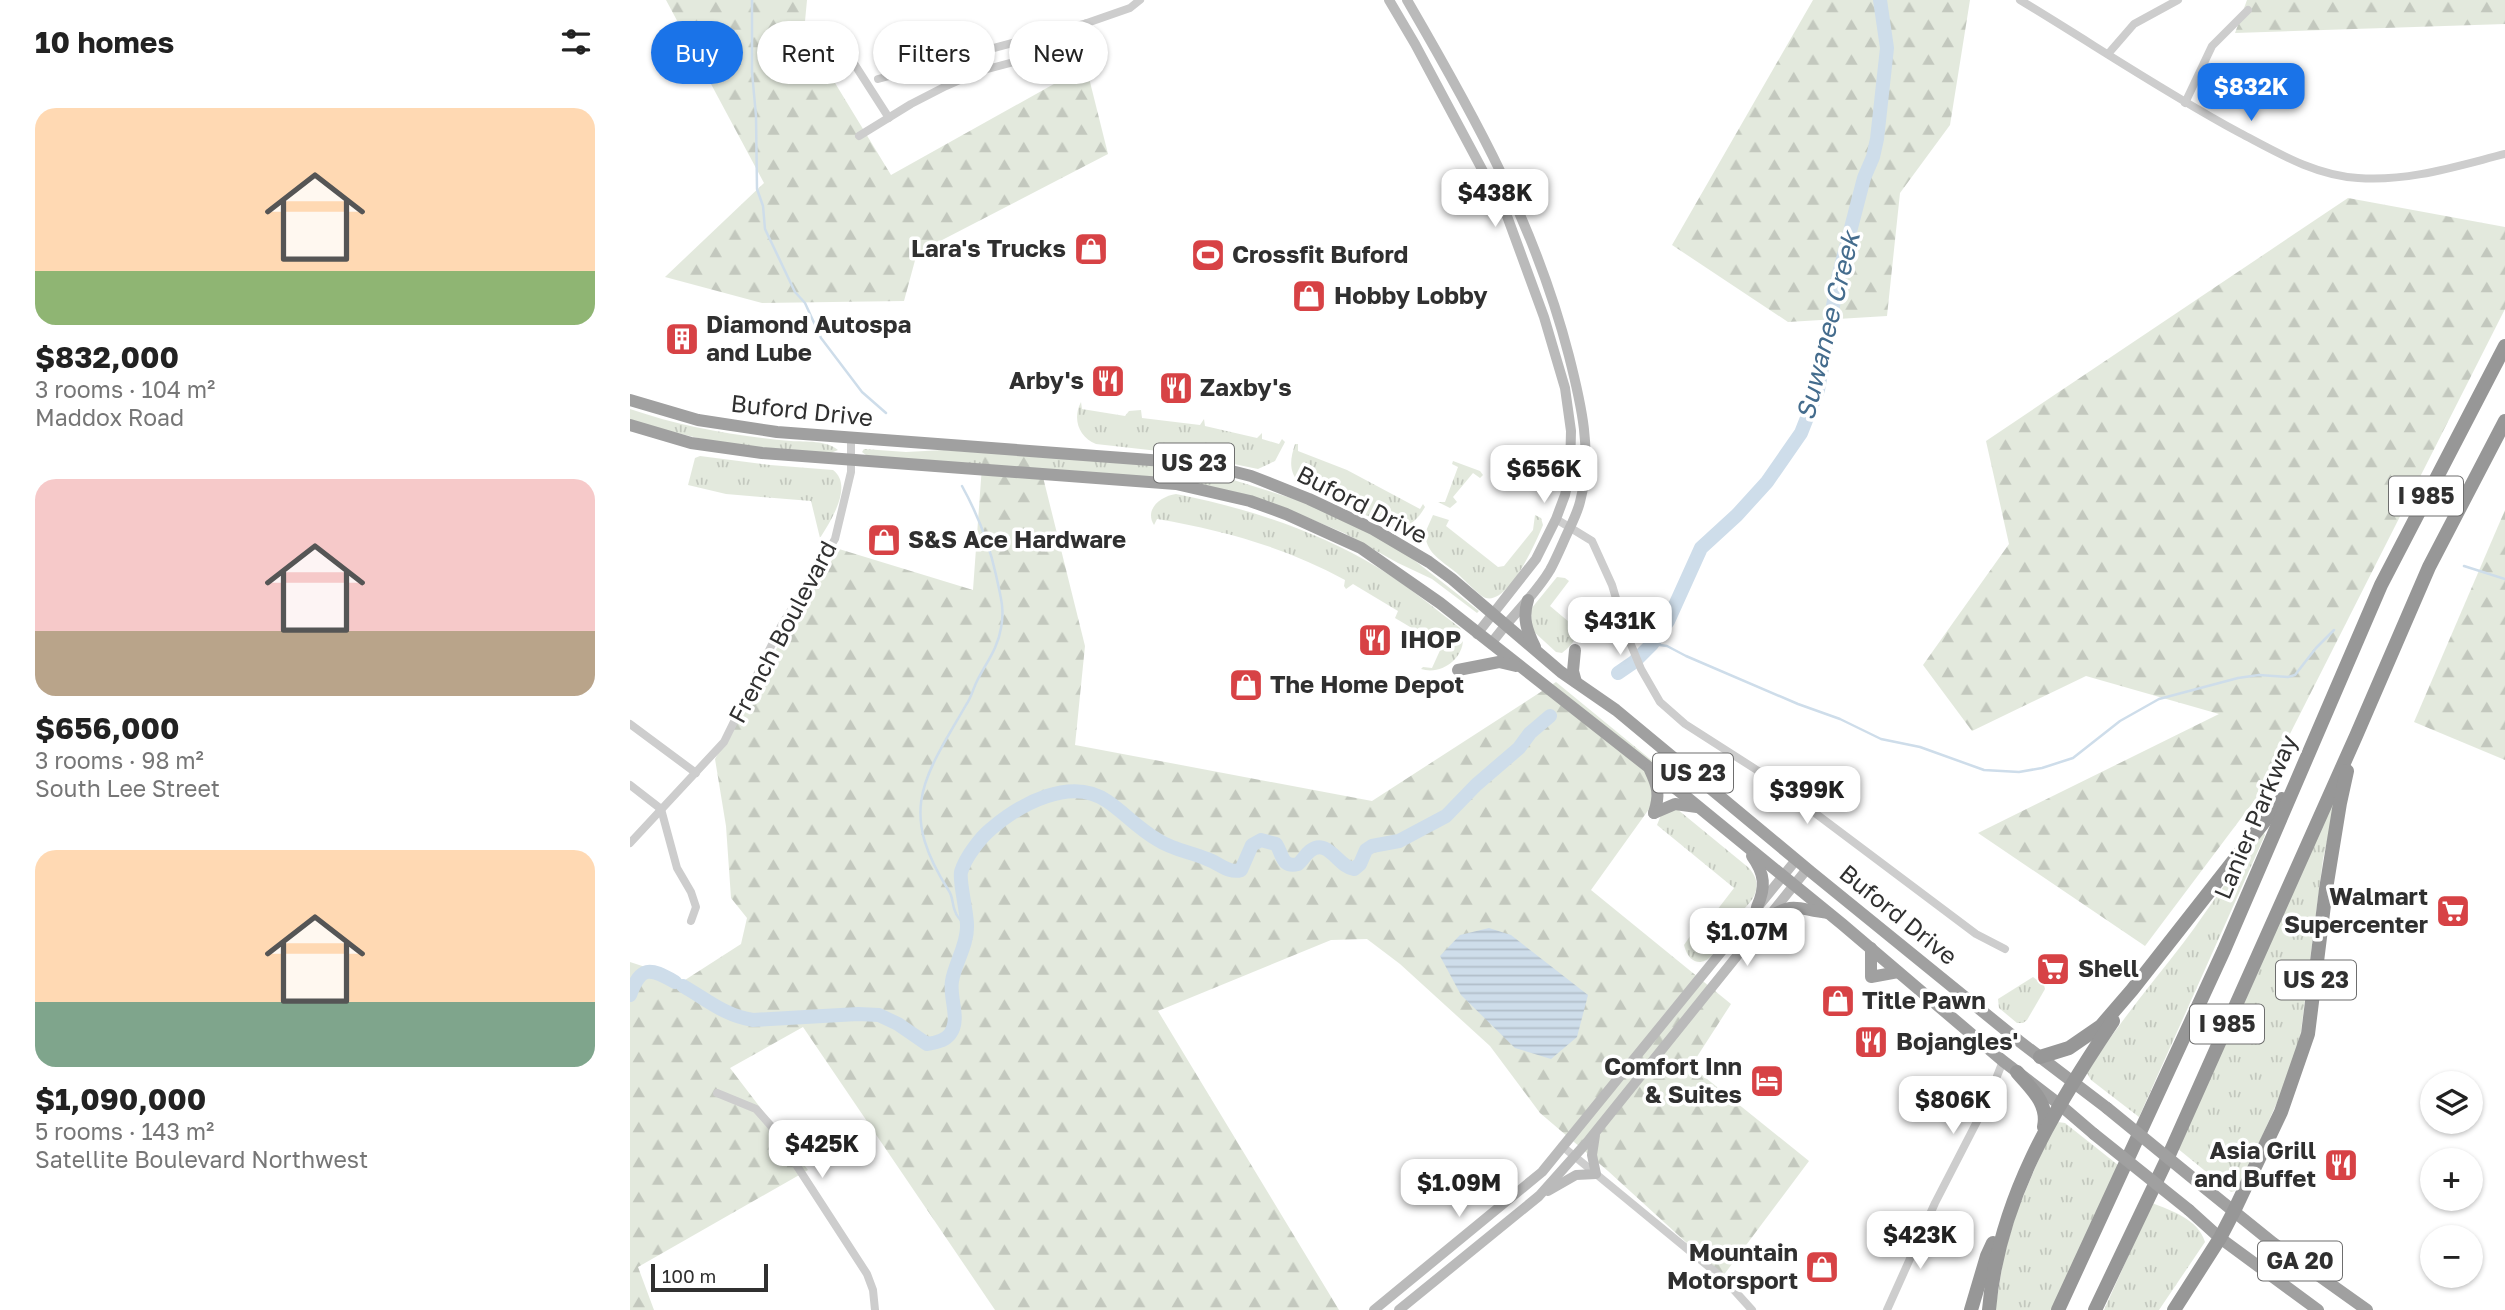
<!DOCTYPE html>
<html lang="en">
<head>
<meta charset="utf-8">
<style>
  :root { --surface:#fff; --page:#f6f6f6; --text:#222; --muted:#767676; --accent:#1a73e8 }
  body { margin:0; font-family:"Golos Text",sans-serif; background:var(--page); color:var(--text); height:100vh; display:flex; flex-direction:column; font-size:26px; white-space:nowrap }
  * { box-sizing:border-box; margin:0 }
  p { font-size:23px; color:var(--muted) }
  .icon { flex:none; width:38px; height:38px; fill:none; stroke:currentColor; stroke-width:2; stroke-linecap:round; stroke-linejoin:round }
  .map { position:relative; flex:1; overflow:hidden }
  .sheet { display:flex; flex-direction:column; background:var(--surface); width:630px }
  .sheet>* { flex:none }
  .top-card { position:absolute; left:21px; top:21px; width:665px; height:63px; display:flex; gap:14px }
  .fabs { position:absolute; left:1790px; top:1071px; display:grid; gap:14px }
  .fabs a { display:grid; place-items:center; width:63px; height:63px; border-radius:50%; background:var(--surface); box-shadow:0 2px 5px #0004; font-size:35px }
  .scale { position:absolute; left:21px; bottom:18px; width:117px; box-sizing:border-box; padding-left:7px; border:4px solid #303030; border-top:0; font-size:19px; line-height:24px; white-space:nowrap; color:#303030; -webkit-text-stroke:5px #fff; paint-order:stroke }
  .price { position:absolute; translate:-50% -60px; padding:0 16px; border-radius:14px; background:#fff; color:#222; font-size:23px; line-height:46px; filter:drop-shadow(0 2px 4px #0008) }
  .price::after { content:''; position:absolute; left:50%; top:42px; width:21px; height:16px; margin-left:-10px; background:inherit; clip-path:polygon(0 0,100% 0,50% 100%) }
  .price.selected { background:var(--accent); color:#fff }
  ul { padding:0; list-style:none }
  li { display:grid; align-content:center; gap:14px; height:371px; padding:0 35px }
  li span { display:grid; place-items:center; height:217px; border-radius:21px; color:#555 }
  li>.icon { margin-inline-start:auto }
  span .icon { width:126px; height:126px; fill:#fffc; stroke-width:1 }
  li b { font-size:30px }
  h2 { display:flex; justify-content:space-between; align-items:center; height:84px; padding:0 35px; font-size:30px }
  .tag { padding:0 24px; border-radius:32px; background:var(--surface); box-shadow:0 2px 5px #0004; font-size:24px; line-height:63px }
  .tag.selected { background:var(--accent); color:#fff }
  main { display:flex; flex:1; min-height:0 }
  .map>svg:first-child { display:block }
  .grass { fill:url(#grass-tufts) }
  .forest { fill:url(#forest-firs) }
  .water { fill:url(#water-rules) }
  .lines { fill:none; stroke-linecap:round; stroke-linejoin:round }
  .stream { stroke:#ceddea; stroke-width:2.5 }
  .river { stroke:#ceddea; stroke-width:14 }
  .minor { stroke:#cdcdcd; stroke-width:8 }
  .secondary { stroke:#bababa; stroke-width:10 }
  .trunk { stroke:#a0a0a0; stroke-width:12 }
  .motorway { stroke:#979797; stroke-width:14 }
  .trunk-bridge { stroke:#a0a0a0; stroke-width:12 }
  .labels { text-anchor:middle; stroke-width:7; stroke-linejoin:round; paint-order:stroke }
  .shield { fill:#fff; stroke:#6e6e6e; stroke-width:2 }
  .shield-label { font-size:23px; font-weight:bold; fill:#303030 }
  .poi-label { font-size:24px; font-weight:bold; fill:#303030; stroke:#fff; text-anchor:start }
  .street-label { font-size:24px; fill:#303030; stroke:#fff }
  .water-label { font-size:26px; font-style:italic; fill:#446c8d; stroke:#fff }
</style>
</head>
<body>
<main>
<section class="sheet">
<h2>10 homes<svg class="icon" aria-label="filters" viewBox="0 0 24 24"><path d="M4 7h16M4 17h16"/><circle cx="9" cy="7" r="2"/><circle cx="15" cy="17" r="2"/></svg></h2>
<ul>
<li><span style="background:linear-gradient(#ffd9b3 75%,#8fb573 0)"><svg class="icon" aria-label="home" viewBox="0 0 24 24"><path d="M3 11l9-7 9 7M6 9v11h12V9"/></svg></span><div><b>$832,000</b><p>3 rooms · 104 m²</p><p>Maddox Road</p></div></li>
<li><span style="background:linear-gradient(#f6c9c9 70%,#b9a48a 0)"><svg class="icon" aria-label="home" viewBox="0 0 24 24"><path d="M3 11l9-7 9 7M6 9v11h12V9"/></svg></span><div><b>$656,000</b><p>3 rooms · 98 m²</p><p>South Lee Street</p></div></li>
<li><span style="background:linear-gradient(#ffd9b3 70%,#7fa58c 0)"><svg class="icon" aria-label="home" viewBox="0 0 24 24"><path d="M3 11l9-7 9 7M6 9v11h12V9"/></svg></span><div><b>$1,090,000</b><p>5 rooms · 143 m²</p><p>Satellite Boulevard Northwest</p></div></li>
</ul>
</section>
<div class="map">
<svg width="1875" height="1310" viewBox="0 0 1875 1310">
  <defs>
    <pattern id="grass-tufts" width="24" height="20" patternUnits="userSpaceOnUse" patternTransform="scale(1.75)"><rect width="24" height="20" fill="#e3e9dd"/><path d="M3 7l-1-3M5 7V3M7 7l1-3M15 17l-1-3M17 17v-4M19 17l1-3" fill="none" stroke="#c3c8be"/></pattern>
    <pattern id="forest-firs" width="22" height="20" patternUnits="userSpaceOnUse" patternTransform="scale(1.75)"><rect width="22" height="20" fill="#e3e9dd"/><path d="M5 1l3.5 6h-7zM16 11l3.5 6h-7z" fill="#c3c8be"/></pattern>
    <pattern id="water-rules" width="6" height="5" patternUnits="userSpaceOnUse" patternTransform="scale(1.75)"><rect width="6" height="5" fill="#ceddea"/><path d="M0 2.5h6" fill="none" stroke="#b1bec9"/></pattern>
  </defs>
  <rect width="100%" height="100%" fill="#fff"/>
  <g class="grass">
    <path d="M451,402l1,7 43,7 4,-5 12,-1 1,8 58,7 4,-6 1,7 52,12 5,-5v6l17,5 3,-5 3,3 -10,19 -17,8 -73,-15 -89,-10c-17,-7 -24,-25 -15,-42z"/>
    <path d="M0,409c52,18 106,27 161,32 15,1 35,-1 47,9 -32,16 -170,-18 -208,-29z"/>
    <path d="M665,444h3v7l49,19 73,39 3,-5 2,3c-8,14 -17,22 -34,20l-90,-42c-13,-13 -11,-25 -6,-41z"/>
    <path d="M234,449l42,3 38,-2 216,16 67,12 77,24 50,22 55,32 70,55 -2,2 -45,-34 -34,-16 -54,-30 -69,-29 -105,-25 -300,-21 -8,-6z"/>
    <path d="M70,456l70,9 63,5c21,16 -3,52 -13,68l-9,-37 -85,-7 -38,-9 7,-27z"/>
    <path d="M823,461l27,10 3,4 -3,3 -7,-5 -20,24 4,5 -7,6 -12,-6h7l13,-35 -6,-3z"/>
    <path d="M546,494c71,14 139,36 201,73 30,18 56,40 83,61 12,23 -15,49 -39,41l2,-2 9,1 10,-22 -47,-28 3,-7 -45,-27 -7,5 -2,-3 1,-6c-58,-32 -122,-50 -188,-61l-3,6c-10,-16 7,-29 22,-31z"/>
    <path d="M803,515l16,5 -3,6 52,41 6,-1 29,-36 2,-15 6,3 2,7c-7,17 -34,79 -57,73 -6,-1 -26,-23 -33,-28 -14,-11 -27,-18 -28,-37z"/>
    <path d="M927,577l8,1 4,3 -19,25 25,21c5,10 -5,20 -13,26l-6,-1 -24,-22 -1,-21z"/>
    <path d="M1713,774l-20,85 -23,180 -11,36 -47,107 -7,9 -4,1 -54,-44z"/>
    <path d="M1047,809l72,59c14,16 7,30 -7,43 -7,6 -10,10 -19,9l-9,-6 20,-26 -77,-63 4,-10z"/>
    <path d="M1634,833l1,2 -126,282 -48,-37 -4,-7c28,-46 64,-88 97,-131 27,-36 51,-75 80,-109z"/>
    <path d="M1070,926c43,6 -4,64 -16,19l11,-16z"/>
    <path d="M1403,977l11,8 1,4 -18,31 -4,3h-6l-18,-15 -1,-9z"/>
    <path d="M1428,1122l7,1 53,42 -66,145h-57l9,-55 13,-44 34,-81z"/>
    <path d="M1522,1203c20,8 46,16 53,39l-46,68h-55z"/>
  </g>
  <g class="forest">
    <path d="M36,0h141l-3,32 87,143 195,-109 22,88 -191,99 -13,48 -142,2 -97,-26 99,-94z"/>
    <path d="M1183,0h157l-20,125 -50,68 -13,123 -99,6 -116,-77z"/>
    <path d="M1617,0h258v24l-270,9z"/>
    <path d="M1718,198l157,29v82l-245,484 -115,153 -167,-113 241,-119 -133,-38 -114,55 -49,-66 86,-121 -23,-103z"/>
    <path d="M353,452l55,5 47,189 -10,99 297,56 184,-119 116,95 -81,113 140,114 -40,62 118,95 -86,115 -115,-105 -68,-58 -50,-67 -90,-82 -33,-25 -36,1 -173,71 181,299h-344l-192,-283 -73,41 78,102 -170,97 16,43h-24v-348l55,18 56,-36 6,-26 -16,-20 -5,-72 -11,-67 68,-122 56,-88 134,41z"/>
    <path d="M1875,510v250l-91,-38z"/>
  </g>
  <path class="water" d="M859,928l22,7 77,60 -11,42 -26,22 -36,-11 -54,-53 -21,-39 20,-21z"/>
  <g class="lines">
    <g class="stream">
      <path d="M122,0v72l4,44 1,73 6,17 2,23 30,63 10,11 16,35 41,54 24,21"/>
      <path d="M332,486c16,29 27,57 34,89 4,19 9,34 5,53 -3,20 -15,35 -24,53 -4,8 -6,17 -11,24 -42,73 -69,105 -17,186 4,6 3,13 6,20 2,7 8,12 13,17"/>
      <path d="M1834,566l41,13"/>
      <path d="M1022,644l15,2 19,10 112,48 42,15 41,20 39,8 64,23 35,2 23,-4 31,-10 47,-37 39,-22 79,-21 21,-3 29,2 7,-2 21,-27 18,-18"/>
    </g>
    <g class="river">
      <path d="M988,673l16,-11 18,-18 16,-23 33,-73 36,-33 30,-33 34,-49 17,-43 20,-112 26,-100 9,-21 4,-18 10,-91 -7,-48"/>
      <path d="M53,986c23,13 42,30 70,34l105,-6 21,1 19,9 29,20c8,-1 18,-3 23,-10 11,-15 -1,-36 2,-53 3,-18 16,-37 15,-56 0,-14 -8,-43 -6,-53 4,-14 19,-34 30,-43 29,-25 80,-53 116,-28 18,12 30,27 51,39 15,10 33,12 49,19 12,4 22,15 34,11l11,-25 9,-5 15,4c7,10 5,24 22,20 5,-4 7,-9 12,-13 18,-14 28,16 44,18l6,-5 6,-14 6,-4 27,-5 47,-25 30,-31 43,-37 11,-15 20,-17"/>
      <path d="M0,995c11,-29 19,-28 45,-13"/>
    </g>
    <g class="minor">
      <path d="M1390,0c73,44 144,92 220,133 38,20 74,42 118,45 50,4 99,-12 147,-24"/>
      <path d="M1478,54l26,-30 44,-24"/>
      <path d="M225,65l34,53"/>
      <path d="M248,79l209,-56 43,-15 10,-8"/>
      <path d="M1555,103l27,-57 36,-36"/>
      <path d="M229,136l52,-32 35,-18 34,-15 72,-19 32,-16 3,-13"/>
      <path d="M926,519l36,22 20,44 15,50 14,34 19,33 25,22 78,50 213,160 29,15"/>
      <path d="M0,724l66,49"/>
      <path d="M0,785l31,24"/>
      <path d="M31,809l16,59 14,24 5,15 -5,14"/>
      <path d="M0,843l94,-101 57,-116 54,-87 16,-67v-34"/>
      <path d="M87,1093l39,16 15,17 96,148 6,16 2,20"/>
      <path d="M932,1146l163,134 27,30"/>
      <path d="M1257,1310l48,-107 51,-99 17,-43"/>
    </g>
    <g class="secondary">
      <path d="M759,0l26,44 92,172 37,101 21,71 6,43 -1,41 -5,23 -9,24 -20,40 -59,75"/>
      <path d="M777,0c68,117 128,224 162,356 12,47 24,97 11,146 -3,12 -9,23 -14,34 -5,11 -10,23 -16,34 -16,27 -41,48 -59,74"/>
      <path d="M918,1191l28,-16 20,-1 -4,-19 3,-20"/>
      <path d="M744,1310l168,-138 254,-312"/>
      <path d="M769,1310l140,-114 50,-56 218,-271"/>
    </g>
    <g class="trunk">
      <path d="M0,400l68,20 79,12 427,32 47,12 58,23 64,30 56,33 23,17 109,93 55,38 195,162 208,169 88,67"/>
      <path d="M0,425l61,18 71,10 414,31 74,17 36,13 75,34 79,55 244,192 158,129 161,137 56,43 35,30"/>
      <path d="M898,600c-6,18 -1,31 7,47"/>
      <path d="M945,650l-2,21 3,11"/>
      <path d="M828,670l41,-8 17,4"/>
      <path d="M1020,770c8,17 10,25 4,43"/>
      <path d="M1024,813l21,-9 22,3"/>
      <path d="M1122,856c13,18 14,31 5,51"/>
      <path d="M1136,919c29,-19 32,-9 62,-6"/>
      <path d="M1241,948v29l27,-5"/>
      <path d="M1570,1184l73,59 94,67"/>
      <path d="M1559,1210l31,28 98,72"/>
    </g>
    <g class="motorway">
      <path d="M1410,1057l29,-9 32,-22 31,-36 150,-191"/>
      <path d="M1387,1072c14,17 32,31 27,55"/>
      <path d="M1341,1310l16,-54 6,-13"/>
      <path d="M1359,1310c9,-109 64,-200 124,-289"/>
      <path d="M1428,1310l166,-360 157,-365 124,-239"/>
      <path d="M1465,1310l74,-155 187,-419 73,-169 76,-146"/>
      <path d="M1544,1310l46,-72 14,-27 47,-99 27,-78 18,-145 14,-86 7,-32"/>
    </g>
    <g class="trunk-bridge">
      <path d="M1477,1108l93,76"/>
      <path d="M1464,1134l95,76"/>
    </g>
  </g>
  <defs>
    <g id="shop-square" transform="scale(1.75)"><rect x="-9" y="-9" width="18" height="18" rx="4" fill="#d74245" stroke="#fff"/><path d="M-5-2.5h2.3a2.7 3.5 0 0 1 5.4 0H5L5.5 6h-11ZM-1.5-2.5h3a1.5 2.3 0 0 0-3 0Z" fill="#fff"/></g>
    <g id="stadium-square" transform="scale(1.75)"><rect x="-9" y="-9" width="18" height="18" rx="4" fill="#d74245" stroke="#fff"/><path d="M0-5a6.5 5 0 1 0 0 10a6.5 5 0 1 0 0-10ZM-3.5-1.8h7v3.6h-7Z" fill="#fff"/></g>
    <g id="building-square" transform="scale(1.75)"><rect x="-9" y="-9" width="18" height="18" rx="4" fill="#d74245" stroke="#fff"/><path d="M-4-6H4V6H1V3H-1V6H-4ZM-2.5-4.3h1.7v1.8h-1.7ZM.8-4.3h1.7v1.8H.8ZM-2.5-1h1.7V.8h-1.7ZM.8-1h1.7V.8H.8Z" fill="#fff"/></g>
    <g id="restaurant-square" transform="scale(1.75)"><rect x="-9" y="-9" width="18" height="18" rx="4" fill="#d74245" stroke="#fff"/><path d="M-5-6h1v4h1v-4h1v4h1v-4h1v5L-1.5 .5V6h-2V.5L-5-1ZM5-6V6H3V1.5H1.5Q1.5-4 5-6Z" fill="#fff"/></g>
    <g id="supermarket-square" transform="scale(1.75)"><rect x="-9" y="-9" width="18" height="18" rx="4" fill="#d74245" stroke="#fff"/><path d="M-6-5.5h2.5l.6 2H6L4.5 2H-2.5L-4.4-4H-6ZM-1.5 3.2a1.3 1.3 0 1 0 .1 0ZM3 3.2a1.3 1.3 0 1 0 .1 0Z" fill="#fff"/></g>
    <g id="hotel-square" transform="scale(1.75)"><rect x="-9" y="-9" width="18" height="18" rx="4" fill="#d74245" stroke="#fff"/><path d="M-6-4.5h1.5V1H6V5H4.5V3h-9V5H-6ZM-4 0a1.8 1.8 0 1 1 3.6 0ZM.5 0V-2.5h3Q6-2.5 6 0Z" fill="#fff"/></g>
  </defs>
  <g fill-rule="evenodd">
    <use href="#shop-square" x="461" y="249"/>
    <use href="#stadium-square" x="578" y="255"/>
    <use href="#shop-square" x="679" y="296"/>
    <use href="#building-square" x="52" y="339"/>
    <use href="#restaurant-square" x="478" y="381"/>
    <use href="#restaurant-square" x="546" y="388"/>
    <use href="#shop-square" x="254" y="540"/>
    <use href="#restaurant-square" x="745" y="640"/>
    <use href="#shop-square" x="616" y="685"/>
    <use href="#supermarket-square" x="1823" y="911"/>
    <use href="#supermarket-square" x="1423" y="969"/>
    <use href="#shop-square" x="1208" y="1001"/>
    <use href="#restaurant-square" x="1241" y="1042"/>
    <use href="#hotel-square" x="1137" y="1081"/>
    <use href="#restaurant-square" x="1711" y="1165"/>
    <use href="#shop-square" x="1192" y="1267"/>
  </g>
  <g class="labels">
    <g class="shield">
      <rect x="524" y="443.5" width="80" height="39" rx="5"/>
      <rect x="1759" y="476.5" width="74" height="39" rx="5"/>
      <rect x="1023" y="753.5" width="80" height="39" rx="5"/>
      <rect x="1646" y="960.5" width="80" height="39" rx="5"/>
      <rect x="1560" y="1004.5" width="74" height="39" rx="5"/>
      <rect x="1628" y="1241.5" width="84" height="39" rx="5"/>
    </g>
    <g class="shield-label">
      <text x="564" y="471">US 23</text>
      <text x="1796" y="504">I 985</text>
      <text x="1063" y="781">US 23</text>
      <text x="1686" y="988">US 23</text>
      <text x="1597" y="1032">I 985</text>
      <text x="1670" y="1269">GA 20</text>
    </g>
    <g class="poi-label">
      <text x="436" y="257" text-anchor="end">Lara's Trucks</text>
      <text x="602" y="263">Crossfit Buford</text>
      <text x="704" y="304">Hobby Lobby</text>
      <text x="76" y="333">Diamond Autospa<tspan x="76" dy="28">and Lube</tspan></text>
      <text x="454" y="389" text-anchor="end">Arby's</text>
      <text x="570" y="396">Zaxby's</text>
      <text x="278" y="548">S&amp;S Ace Hardware</text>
      <text x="770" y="648">IHOP</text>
      <text x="640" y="693">The Home Depot</text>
      <text x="1798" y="905" text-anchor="end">Walmart<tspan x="1798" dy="28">Supercenter</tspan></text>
      <text x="1448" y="977">Shell</text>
      <text x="1232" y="1009">Title Pawn</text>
      <text x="1266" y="1050">Bojangles'</text>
      <text x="1112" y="1075" text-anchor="end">Comfort Inn<tspan x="1112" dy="28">&amp; Suites</tspan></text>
      <text x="1686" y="1159" text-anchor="end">Asia Grill<tspan x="1686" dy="28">and Buffet</tspan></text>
      <text x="1168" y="1261" text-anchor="end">Mountain<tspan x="1168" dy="28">Motorsport</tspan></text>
    </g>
    <g class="street-label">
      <text transform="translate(172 411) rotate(6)" y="8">Buford Drive</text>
      <text transform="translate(732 505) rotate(27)" y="8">Buford Drive</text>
      <text transform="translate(153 632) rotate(-62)" y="8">French Boulevard</text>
      <text transform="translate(1626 817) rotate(-67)" y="8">Lanier Parkway</text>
      <text transform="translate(1268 915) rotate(39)" y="8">Buford Drive</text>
    </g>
    <g class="water-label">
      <text transform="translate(1198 326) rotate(-76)" y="9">Suwanee Creek</text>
    </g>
  </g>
</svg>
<div class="fabs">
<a><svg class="icon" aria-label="layers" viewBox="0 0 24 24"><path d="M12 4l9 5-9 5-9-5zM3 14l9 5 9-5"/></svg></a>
<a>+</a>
<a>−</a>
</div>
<div class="scale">100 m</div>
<b class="price selected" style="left:1621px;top:123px">$832K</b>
<b class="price" style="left:865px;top:229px">$438K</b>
<b class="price" style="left:914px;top:505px">$656K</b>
<b class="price" style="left:990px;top:657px">$431K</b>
<b class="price" style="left:1177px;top:826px">$399K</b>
<b class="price" style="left:1117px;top:968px">$1.07M</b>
<b class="price" style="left:1323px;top:1136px">$806K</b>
<b class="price" style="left:192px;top:1180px">$425K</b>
<b class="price" style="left:829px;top:1219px">$1.09M</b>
<b class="price" style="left:1290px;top:1271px">$423K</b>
<div class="top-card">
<a class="tag selected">Buy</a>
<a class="tag">Rent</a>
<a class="tag">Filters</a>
<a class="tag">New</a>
</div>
</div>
</main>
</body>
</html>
